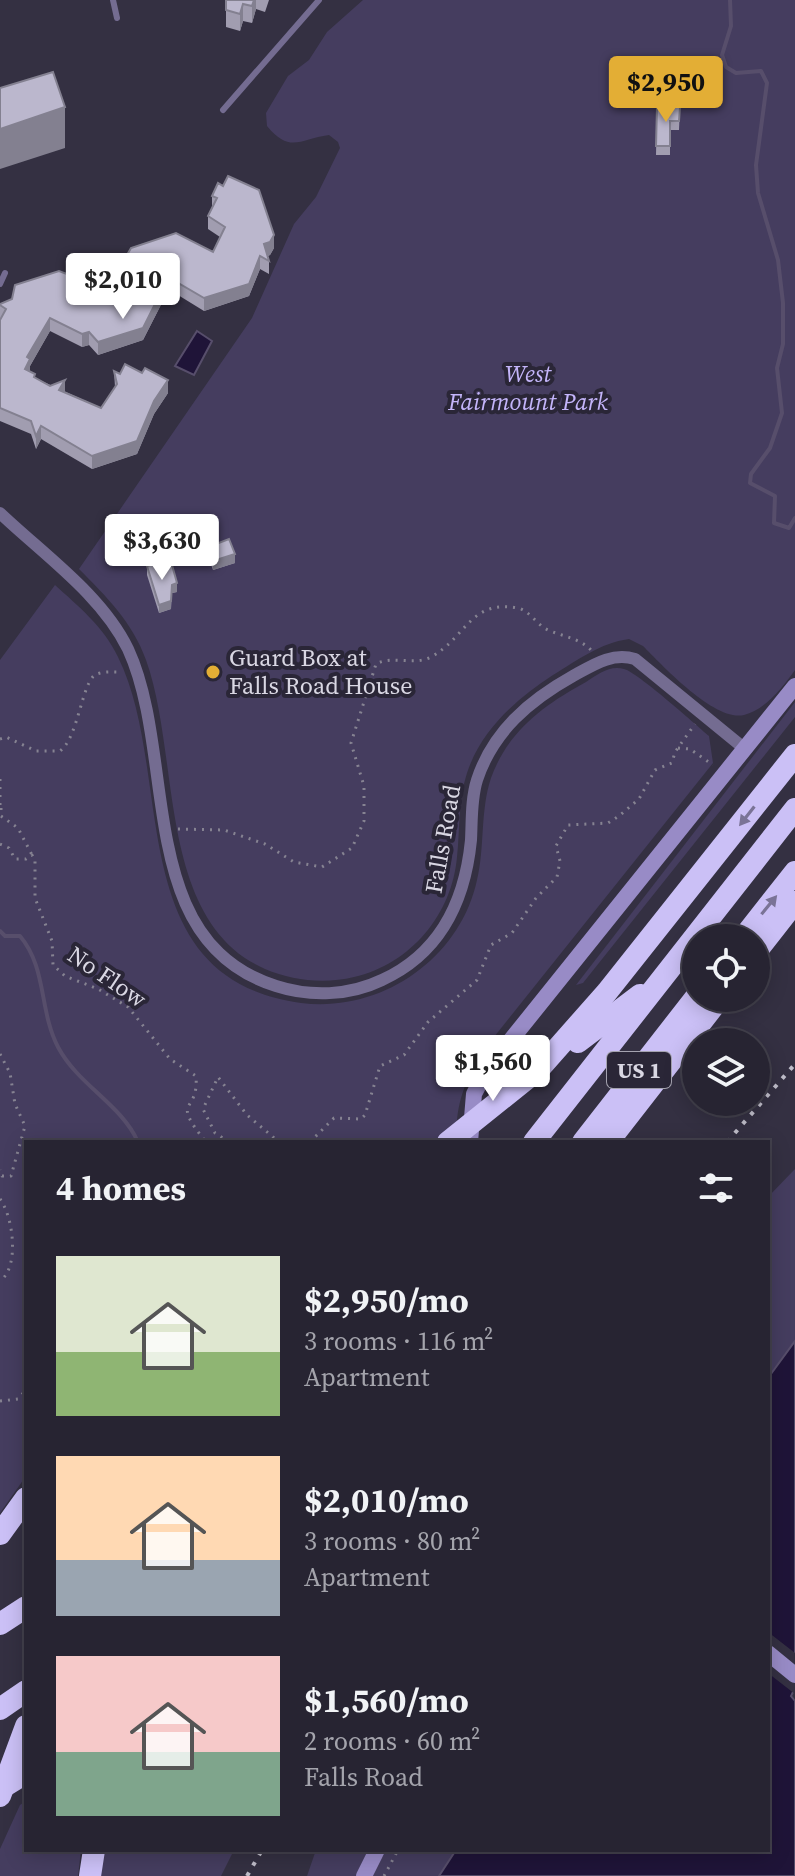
<!DOCTYPE html>
<html lang="en">
<head>
<meta charset="utf-8">
<style>
  :root { --surface:#272432; --page:#2f2c3a; --text:#f1f3f6; --muted:#a4a4ac; --line:#43414d; --accent:#e3ae35 }
  body { margin:0; font-family:"Source Serif 4",serif; background:var(--page); color:var(--text); height:100vh; display:flex; flex-direction:column; font-size:30px; white-space:nowrap }
  * { box-sizing:border-box; margin:0 }
  p { font-size:26px; color:var(--muted) }
  .icon { flex:none; width:44px; height:44px; fill:none; stroke:currentColor; stroke-width:2; stroke-linecap:round; stroke-linejoin:round }
  .map { position:relative; flex:1; overflow:hidden }
  .side { position:absolute; left:24px; top:1140px; width:746px; height:712px; display:flex; flex-direction:column; background:var(--surface); border-radius:0px; box-shadow:0 4px 20px #0003,0 0 0 2px var(--line) }
  .side>* { flex:none }
  .controls { position:absolute; left:682px; top:924px; display:grid; gap:16px }
  .controls a { display:grid; place-items:center; width:88px; height:88px; border-radius:50%; background:var(--surface); box-shadow:0 4px 20px #0003,0 0 0 2px var(--line); font-size:40px }
  .price { position:absolute; translate:-50% -68px; padding:0 18px; border-radius:8px; background:#fff; color:#222; font-size:26px; line-height:52px; filter:drop-shadow(0 2px 4px #0008) }
  .price::after { content:''; position:absolute; left:50%; top:48px; width:24px; height:18px; margin-left:-12px; background:inherit; clip-path:polygon(0 0,100% 0,50% 100%) }
  .price.selected { background:var(--accent); color:#111 }
  ul { padding:0; list-style:none }
  li { display:flex; align-items:center; gap:24px; height:200px; padding:0 32px }
  li span { display:grid; place-items:center; flex:none; width:224px; height:160px; border-radius:0px; color:#555 }
  li>.icon { margin-inline-start:auto }
  span .icon { width:96px; height:96px; fill:#fffc; stroke-width:1 }
  li b { font-size:34px }
  h2 { display:flex; justify-content:space-between; align-items:center; height:96px; padding:0 32px; font-size:34px }
  .map>svg:first-child { display:block }
  .green { fill:#453d5f }
  .water { fill:#1f1438; stroke:#574e6b; stroke-width:2 }
  .pier { fill:#343042 }
  .lines { fill:none; stroke-linecap:round; stroke-linejoin:round }
  .stream { stroke:#574e6b; stroke-width:4 }
  .path { stroke:#868392; stroke-width:3; stroke-dasharray:2 6; stroke-linecap:butt }
  .service { stroke:#746c91; stroke-width:6 }
  .minor { stroke:#746c91; stroke-width:12 }
  .secondary { stroke:#988bc6; stroke-width:16 }
  .motorway { stroke:#cbc0f6; stroke-width:22 }
  .rail { stroke:#bfbdc9; stroke-width:4; stroke-dasharray:4 8; stroke-linecap:butt }
  .motorway-bridge { stroke:#cbc0f6; stroke-width:22 }
  .wall { fill:#a19db0 }
  .shaded-wall { fill:#838090 }
  .building { fill:#bbb7cd; stroke:#838090; stroke-width:2 }
  .oneway { fill:#7a7396 }
  .poi-dot { fill:#e3ae35; stroke:#2a2637; stroke-width:3 }
  .labels { text-anchor:middle; stroke-width:8; stroke-linejoin:round; paint-order:stroke }
  .shield { fill:#2a2637; stroke:#a4a2af; stroke-width:2 }
  .shield-label { font-size:22px; font-weight:bold; fill:#d9d7e3 }
  .park-label { font-size:24px; font-style:italic; fill:#c4b5fa; stroke:#2a2637 }
  .poi-label { font-size:24px; fill:#d9d7e3; stroke:#2a2637; text-anchor:start }
  .street-label { font-size:24px; fill:#d9d7e3; stroke:#2a2637 }
</style>
</head>
<body>
<div class="map">
<svg width="795" height="1876" viewBox="0 0 795 1876">
  <rect width="100%" height="100%" fill="#343042"/>
  <g class="green">
    <path d="M363,0h432v670c-12,17 -30,40 -51,45 -29,7 -81,-49 -101,-69l-14,-7c-29,4 -51,21 -76,36 -37,24 -72,55 -86,98 -9,27 -7,56 -10,84 -5,57 -46,107 -103,120 -29,7 -61,4 -89,-8 -109,-48 -84,-212 -119,-309 -13,-37 -40,-64 -67,-91l173,-251 42,-94 22,-27 24,-49 -2,-6 -9,-7c-29,4 -39,19 -62,-9l-1,-13 22,-37 21,-16 18,-28z"/>
    <path d="M55,585c23,21 49,42 63,72 58,117 1,321 183,346 80,10 159,-44 176,-123 8,-33 3,-69 14,-102 17,-47 53,-73 95,-96 12,-8 24,-17 38,-13 13,3 71,55 85,67l4,27 -227,284c-20,30 -32,59 -29,95h-431v334l-26,37v-853z"/>
    <path d="M795,702v15l-212,266 -7,2z"/>
    <path d="M795,1169v172l-27,37v-181z"/>
    <path d="M26,1801v49h55l-3,26h-78v-27l20,-44z"/>
    <path d="M99,1850h135l-13,26h-124z"/>
    <path d="M316,1850h140l-17,26h-132z"/>
  </g>
  <g class="water">
    <path d="M197,331l15,10 -18,34 -19,-9z"/>
    <path d="M795,1341v347l-4,8 4,5v175h-356l17,-26h312v-472z"/>
  </g>
  <path class="pier" d="M768,1632l27,21v41l-27,-21z"/>
  <g class="lines">
    <g class="stream">
      <path d="M730,0l1,26 -9,29 4,12 10,6 25,-2 6,12 -11,82 2,28 20,67 5,43v41l-6,24 5,45 -12,35 -19,26 -1,9 25,13 -1,27 15,5 6,-10"/>
      <path d="M0,931l5,5h15c27,32 19,75 38,111 20,38 63,57 80,95"/>
    </g>
    <g class="path">
      <path d="M0,739l6,-2 30,14h24c18,-13 22,-68 35,-76 7,-4 17,-3 26,-3"/>
      <path d="M678,748l12,1 23,16"/>
      <path d="M0,779v29"/>
      <path d="M1,808v8l17,12 14,27"/>
      <path d="M178,829l46,1 41,14 29,18 28,5 30,-19 12,-27v-35l-13,-43 25,-79c16,-9 38,2 55,-7 35,-19 39,-58 87,-49 12,3 19,17 30,22 16,7 32,8 44,21"/>
      <path d="M0,844l9,4 6,11h11l6,-4 3,5v38l17,43 1,24 12,11 33,13 30,18 42,52 26,17c3,40 -27,20 10,66"/>
      <path d="M0,1054l10,19 5,31 10,22 -14,50h-9l-2,-6"/>
      <path d="M229,1142l-14,-9 -12,-24 15,-32 29,38 32,27"/>
      <path d="M310,1142l24,-24 27,1 4,-4 15,-49 24,-11 24,-33 49,-42 14,-35 21,-12 24,-35 21,-21 3,-16 -4,-15 12,-21 40,-2 11,-7 20,-17 16,-29 17,-7 3,-11 20,-28"/>
      <path d="M0,1199c13,17 20,68 0,82"/>
      <path d="M0,1401l18,-2 8,-9"/>
      <path d="M384,1876l14,-26"/>
    </g>
    <g class="service">
      <path d="M113,0l4,18"/>
      <path d="M223,110l96,-110"/>
      <path d="M0,284l5,-11"/>
    </g>
    <path class="minor" d="M0,513c43,41 102,82 128,136 50,108 5,292 148,337 34,11 73,10 106,-6 59,-27 83,-79 89,-140 1,-20 0,-41 6,-60 16,-49 53,-80 96,-104 20,-11 39,-24 62,-17l110,90"/>
    <g class="secondary">
      <path d="M470,1142l4,-48 12,-23 309,-385"/>
      <path d="M768,1653l27,22"/>
      <path d="M364,1876l13,-26"/>
    </g>
    <g class="motorway">
      <path d="M743,938l52,-66"/>
      <path d="M756,952l39,-50"/>
      <path d="M578,1042l62,-47"/>
      <path d="M539,1069l68,-77 188,-237"/>
      <path d="M534,1142l261,-333"/>
      <path d="M583,1142l113,-145"/>
      <path d="M608,1142l112,-144"/>
      <path d="M0,1534l26,-36"/>
      <path d="M0,1624l26,-17"/>
      <path d="M0,1709l26,-18"/>
      <path d="M0,1796l26,-70"/>
      <path d="M90,1876l4,-26"/>
    </g>
    <g class="rail">
      <path d="M727,1142l68,-78"/>
      <path d="M247,1876l15,-26"/>
    </g>
    <g class="motorway-bridge">
      <path d="M448,1142l91,-73"/>
      <path d="M0,1789l26,-16"/>
    </g>
  </g>
  <g class="wall">
    <path d="M226,0h43l-4,12 -9,-3 -4,14 -9,-2 -3,10 -14,-4z"/>
    <path d="M657,107h23l-1,23h-9v25h-14z"/>
    <path d="M218,183l56,65 -4,7 -2,1 1,5v13l-9,-5 -11,27 -45,15 -26,-16 -1,3 -10,-5 -24,47 -45,15 -9,-10 -7,2 -32,-16 -20,35v6l5,6 66,30 14,-21 -1,-16 54,22 -14,21 -17,40 -45,15 -51,-30 -5,10 -5,-15 -31,-13v-117l69,-23 38,14 20,-33v-7l86,-3 7,-15 -12,-8v-13l4,-7v-13z"/>
    <path d="M208,547l27,16 -22,7 -5,-14z"/>
    <path d="M147,566l14,2 16,24 -5,1 -1,16 -12,4 -12,-38z"/>
  </g>
  <g class="shaded-wall">
    <path d="M254,0h2v9l-4,14v-17z"/>
    <path d="M243,4v17l-3,10v-17z"/>
    <path d="M65,107v41l-65,21v-40z"/>
    <path d="M274,235v13l-4,7 -6,2v-13z"/>
    <path d="M260,256v13l-11,27 -45,15v-13z"/>
    <path d="M167,280v13l-24,47 -45,15v-13z"/>
    <path d="M50,318v13l-20,35v6l-5,-3 2,-12z"/>
    <path d="M89,332v13l-7,2v-13z"/>
    <path d="M65,380v13l-6,-3z"/>
    <path d="M168,380v13l-14,21 -17,40 -45,15v-13l62,-55z"/>
    <path d="M41,426v13l-5,10v-13z"/>
    <path d="M235,554v9l-22,7v-9z"/>
    <path d="M177,583v9l-5,1v-8z"/>
    <path d="M171,601v8l-12,4v-8z"/>
  </g>
  <g class="building">
    <path d="M226,0h28l-2,6 -9,-2 -3,10 -14,-4z"/>
    <path d="M53,72l12,35 -65,22v-41z"/>
    <path d="M657,107h23l-1,14h-9v25h-14z"/>
    <path d="M228,176l31,14 15,45 -4,7 -6,2 5,17 -9,-5 -11,28 -45,14 -26,-15 -1,2 -10,-5 -24,48 -45,14 -9,-10 -7,2 -32,-16 -23,39 3,2 -5,10 10,5 -1,3 16,9 15,-6 -6,10 42,18 16,-24 -3,-13 6,3 5,-10 17,9 3,-5 23,12 -14,21 -17,40 -45,15 -51,-30 -5,10 -5,-15 -31,-13v-88l6,-11 -6,-4v-1l12,-5 3,-14 44,-14 8,3 2,7 6,-2 32,16 16,-32 7,-2 -3,-6 4,-7 45,-15 37,19 12,-25 -17,-11 9,-18 -5,-2 6,-13 5,3z"/>
    <path d="M229,539l6,15 -22,7 -5,-14z"/>
    <path d="M160,562l1,6 11,-3 5,18 -5,2 -1,16 -12,4 -12,-39z"/>
  </g>
  <defs><path id="oneway-solid" d="M-6-.8H1V-3.2L6.5 0L1 3.2V.8H-6Z" transform="scale(2)"/></defs>
  <g class="oneway">
    <use href="#oneway-solid" transform="translate(747 816) rotate(128)"/>
    <use href="#oneway-solid" transform="translate(769 905) rotate(-51)"/>
  </g>
  <circle class="poi-dot" cx="213" cy="672" r="8"/>
  <g class="labels">
    <rect class="shield" x="607" y="1052" width="64" height="36" rx="6"/>
    <g class="shield-label">
      <text x="639" y="1078">US 1</text>
    </g>
    <g class="park-label">
      <text x="528" y="382">West<tspan x="528" dy="28">Fairmount Park</tspan></text>
    </g>
    <g class="poi-label">
      <text x="229" y="666">Guard Box at<tspan x="229" dy="28">Falls Road House</tspan></text>
    </g>
    <g class="street-label">
      <text transform="translate(443 839) rotate(-80)" y="8">Falls Road</text>
      <text transform="translate(107 977) rotate(34)" y="8">No Flow</text>
    </g>
  </g>
</svg>
<div class="controls">
<a><svg class="icon" aria-label="locate" viewBox="0 0 24 24"><circle cx="12" cy="12" r="6"/><path d="M12 2v4M12 18v4M2 12h4M18 12h4"/></svg></a>
<a><svg class="icon" aria-label="layers" viewBox="0 0 24 24"><path d="M12 4l9 5-9 5-9-5zM3 14l9 5 9-5"/></svg></a>
</div>
<b class="price selected" style="left:666px;top:124px">$2,950</b>
<b class="price" style="left:123px;top:321px">$2,010</b>
<b class="price" style="left:162px;top:582px">$3,630</b>
<b class="price" style="left:493px;top:1103px">$1,560</b>
<section class="side">
<h2>4 homes<svg class="icon" aria-label="filters" viewBox="0 0 24 24"><path d="M4 7h16M4 17h16"/><circle cx="9" cy="7" r="2"/><circle cx="15" cy="17" r="2"/></svg></h2>
<ul>
<li><span style="background:linear-gradient(#dfe7d0 60%,#8fb573 0)"><svg class="icon" aria-label="home" viewBox="0 0 24 24"><path d="M3 11l9-7 9 7M6 9v11h12V9"/></svg></span><div><b>$2,950/mo</b><p>3 rooms · 116 m²</p><p>Apartment</p></div></li>
<li><span style="background:linear-gradient(#ffd9b3 65%,#9aa5b1 0)"><svg class="icon" aria-label="home" viewBox="0 0 24 24"><path d="M3 11l9-7 9 7M6 9v11h12V9"/></svg></span><div><b>$2,010/mo</b><p>3 rooms · 80 m²</p><p>Apartment</p></div></li>
<li><span style="background:linear-gradient(#f6c9c9 60%,#7fa58c 0)"><svg class="icon" aria-label="home" viewBox="0 0 24 24"><path d="M3 11l9-7 9 7M6 9v11h12V9"/></svg></span><div><b>$1,560/mo</b><p>2 rooms · 60 m²</p><p>Falls Road</p></div></li>
</ul>
</section>
</div>
</body>
</html>
